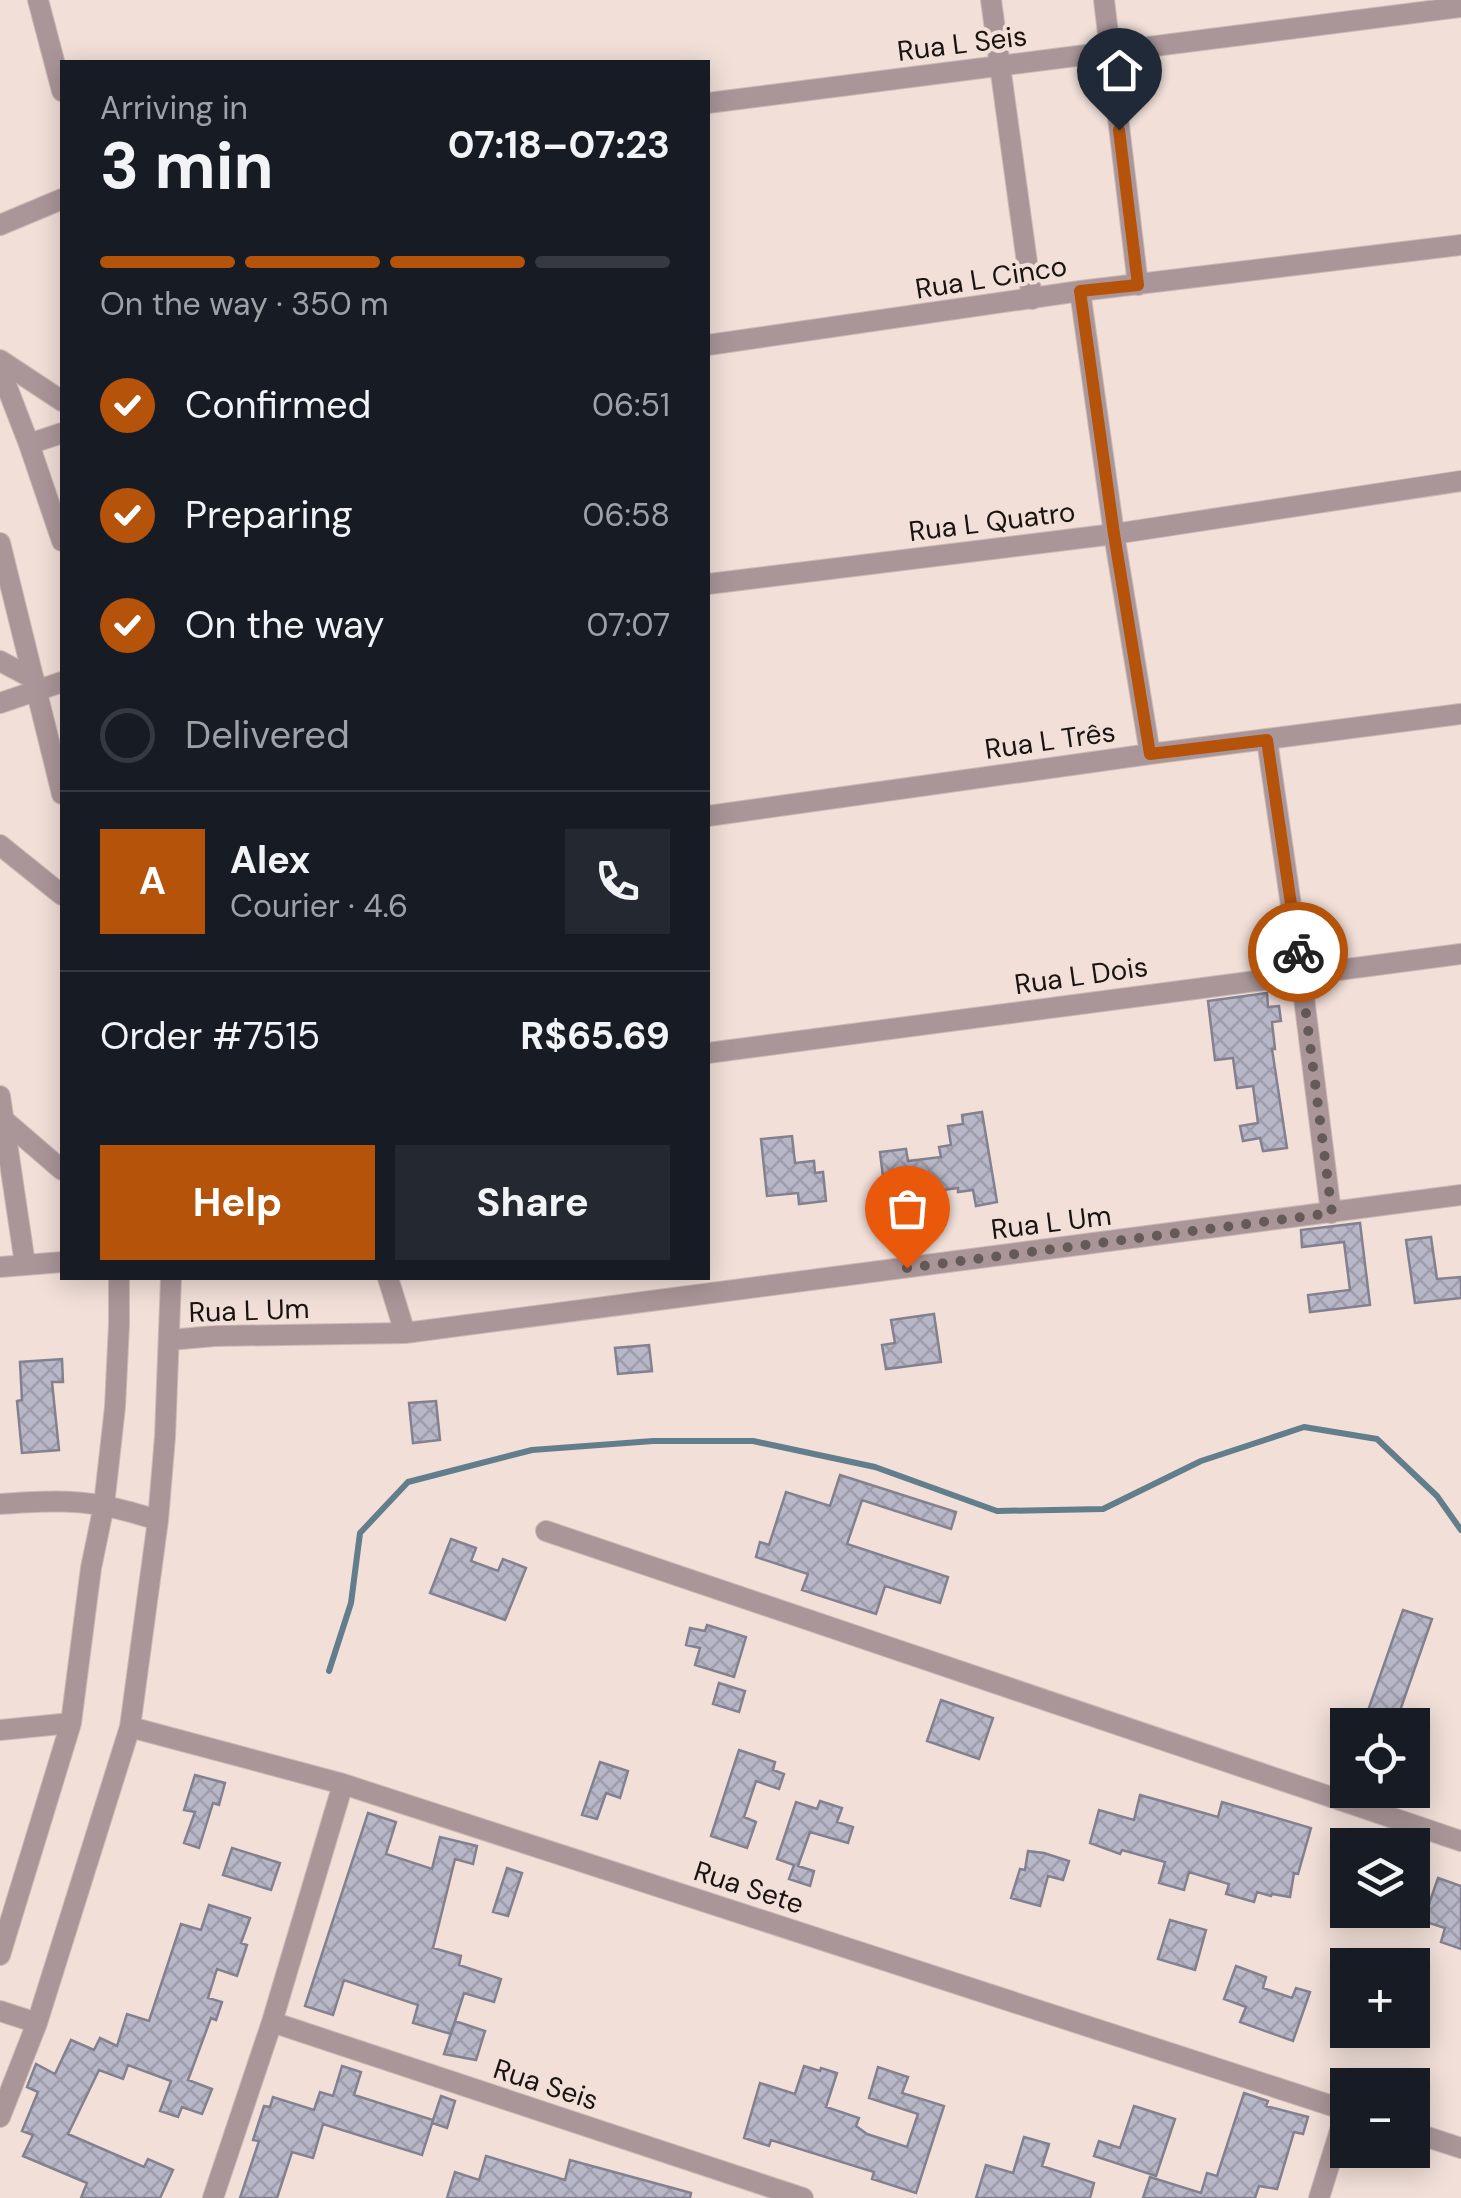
<!DOCTYPE html>
<meta charset="utf-8">
<style>
:root{--surface:#171b24;--page:#242831;--text:#f1f3f6;--muted:#9ea1a6;--line:#363941;--accent:#b45309}
body{margin:0;font-family:"DM Sans",sans-serif;background:var(--page);color:var(--text);height:100vh;display:flex;flex-direction:column;font-size:38px;white-space:nowrap}
*{box-sizing:border-box;margin:0}
p{font-size:32px;color:var(--muted)}
.icon{flex:none;width:55px;height:55px;fill:none;stroke:currentColor;stroke-width:2;stroke-linecap:round;stroke-linejoin:round}
.map{position:relative;flex:1;overflow:hidden}
.panel{position:absolute;left:60px;top:60px;width:650px;height:1220px;display:flex;flex-direction:column;background:var(--surface);border-radius:0px;box-shadow:0 5px 25px #0003}
.panel>*{flex:none}
.tools{position:absolute;left:1330px;top:1708px;display:grid;gap:20px}
.tools a{display:grid;place-items:center;width:100px;height:100px;border-radius:0px;background:var(--surface);box-shadow:0 5px 25px #0003;font-size:50px}
.pin{position:absolute;display:grid;place-items:center;width:85px;height:85px;color:#fff;margin:-102px -42px;border-radius:50% 50% 50% 0;rotate:-45deg;box-shadow:0 0 10px #0007}
.pin .icon{rotate:45deg}
.courier{position:absolute;display:grid;place-items:center;width:100px;height:100px;margin:-50px;border:8px solid #b45309;border-radius:50%;background:#fff;color:#222;box-shadow:0 2px 12px #0007}
.summary em{font-style:normal;font-weight:700}
.summary div{display:flex;flex-direction:column-reverse}
.summary{display:flex;align-items:center;justify-content:space-between;height:170px;padding:0 40px}
h1{font-size:65px;font-weight:700;line-height:75px}
.bar{display:grid;grid-template-columns:repeat(4,1fr);gap:15px 10px;align-content:center;height:120px;padding:0 40px}
.bar i{height:12px;border-radius:8px;background:var(--line)}
.bar .active{background:var(--accent)}
.bar p{grid-column:span 4}
.line{display:flex;align-items:center;gap:25px;padding:0 40px;border-top:2px solid var(--line)}
.line div{flex:1}
.round{display:grid;place-items:center;flex:none;width:105px;height:105px;border-radius:0px;background:var(--page)}
ol{padding:0 40px;list-style:none}
li{display:flex;align-items:center;gap:30px;height:110px}
li p{margin-inline-start:auto}
li .icon{padding:10px;border-radius:50%;background:var(--accent);color:#fff;stroke-width:4}
li:last-child{color:var(--muted)}
li i{width:55px;height:55px;border:5px solid var(--line);border-radius:50%}
.primary-button{display:flex;gap:20px;margin-top:auto;padding:20px 40px}
.primary-button a{flex:1;height:115px;border-radius:0px;background:var(--accent);color:#fff;font-size:40px;font-weight:700;line-height:115px;text-align:center}
.primary-button a+a{background:var(--page);color:var(--text)}
.map>svg:first-child{display:block}
.lines{fill:none;stroke-linecap:round;stroke-linejoin:round}
.stream{stroke:#627e8c;stroke-width:6}
.building{fill:url(#building-cross-hatch);stroke:#838190;stroke-width:2.5}
.minor-casing{stroke:#cabab4;stroke-width:22}
.minor{stroke:#aa9698;stroke-width:20}
.done{stroke:#655a57;stroke-width:10;stroke-dasharray:0 18}
.route{stroke:#b45309;stroke-width:12}
.labels{text-anchor:middle;stroke-width:8;stroke-linejoin:round;paint-order:stroke}
.street-label{font-size:28px;fill:#191311;stroke:#f1dfd8}
</style>
<div class="map">
<svg width="1461" height="2198" viewBox="0 0 1461 2198">
<defs>
<pattern id="building-cross-hatch" width="8" height="8" patternUnits="userSpaceOnUse" patternTransform="scale(2.5)"><rect width="8" height="8" fill="#b8b7c7"/><path d="M0 0l8 8M0 8l8-8" fill="none" stroke="#9e9caa"/></pattern>
</defs>
<rect width="100%" height="100%" fill="#f1dfd8"/>
<g class="lines">
<path class="stream" d="M329,1671L351,1603L360,1533L408,1482L532,1450L653,1441H753L875,1467L997,1511L1103,1509L1201,1461L1304,1427L1377,1439L1437,1496L1461,1530"/>
</g>
<path class="building" d="M1267,993L1268,1007L1279,1006L1281,1021L1272,1022L1275,1049H1272L1287,1148L1263,1151L1260,1138L1243,1141L1240,1126L1258,1123L1253,1086L1237,1088L1233,1058L1215,1060L1208,1001Z
M982,1112L997,1202L976,1206L973,1190L958,1192V1188L912,1194L913,1206L887,1210L880,1152L906,1149L908,1161L941,1157L939,1147L951,1145L948,1126L963,1124L962,1115Z
M792,1136L795,1163L814,1161L815,1173L823,1172L826,1201L799,1204L798,1193L767,1196L761,1139Z
M1360,1223L1370,1305L1310,1312L1308,1295L1350,1290L1344,1242L1302,1247L1301,1230Z
M1431,1237L1437,1279L1461,1277V1298L1415,1303L1406,1240Z
M934,1314L941,1362L886,1369L882,1345L895,1343L891,1320Z
M649,1345L652,1371L618,1374L615,1348Z
M62,1359L63,1382H52L59,1450L22,1453L17,1401L22,1400L20,1362Z
M436,1401L440,1440L413,1443L409,1403Z
M840,1475L956,1512L951,1529L862,1500L847,1544L948,1577L940,1603L885,1586L876,1614L802,1590L808,1574L756,1557L760,1542L769,1545L786,1492L830,1506Z
M451,1539L476,1548L471,1561L498,1571L503,1559L526,1568L505,1620L430,1593Z
M1403,1610L1432,1619L1395,1725H1363Z
M707,1625L746,1637L734,1677L695,1665L700,1648L686,1645L690,1628L705,1631Z
M719,1683L745,1691L739,1712L713,1704Z
M941,1700L993,1718L979,1759L927,1741Z
M739,1750L775,1762L773,1770L784,1774L779,1789L756,1781L744,1817L756,1822L747,1848L711,1836Z
M600,1762L628,1771L620,1798L606,1793L597,1819L582,1815Z
M195,1775L225,1783L219,1805L213,1803L199,1848L184,1843L195,1812L184,1810Z
M1140,1795L1218,1817L1222,1802L1311,1828L1298,1874L1294,1873L1290,1897L1272,1894L1271,1896L1257,1892L1254,1902L1226,1894L1229,1884L1189,1872L1184,1890L1159,1883L1165,1862L1122,1850L1120,1854L1090,1843L1099,1810L1134,1820Z
M820,1801L842,1808L837,1822L853,1827L848,1843L810,1832L798,1866L814,1871L810,1886L789,1879L794,1865L777,1859L796,1802L817,1809Z
M368,1813L396,1822L386,1854L432,1869L440,1837L477,1846L473,1864L455,1859L433,1948L461,1956L459,1965L501,1979L494,2002L464,1993L451,2034L413,2023L418,2005L344,1980L333,2015L305,2006Z
M232,1848L280,1863L271,1890L223,1875Z
M1028,1851L1044,1853L1069,1861L1063,1880L1048,1876L1040,1906L1011,1898L1020,1869L1025,1870Z
M507,1868L522,1873L508,1916L493,1912Z
M1438,1878L1461,1886V1949L1441,1942L1445,1928L1423,1921Z
M209,1905L250,1918L241,1943L247,1945L237,1976L217,1969L208,1998L222,2002L216,2020L211,2018L188,2080L212,2089L202,2114L182,2107L178,2117L160,2111L171,2081L128,2065L123,2079L99,2070L68,2134L144,2167L148,2159L173,2170L160,2198H81L87,2183L23,2156L33,2135L22,2131L38,2092L27,2087L36,2064L55,2074L71,2040L94,2050L100,2038L117,2046L127,2014L149,2021L181,1924L201,1930Z
M1170,1920L1206,1930L1195,1970L1158,1959Z
M1236,1966L1266,1977L1263,1988L1292,1998L1296,1988L1310,1992L1293,2041L1240,2022L1246,2007L1224,1999Z
M455,2021L485,2031L476,2060L444,2054Z
M342,2066L361,2072L354,2095L433,2120L422,2155L323,2124L313,2158L292,2152L277,2198H240L259,2141L253,2140L264,2106L270,2107L273,2097L314,2110L320,2092L333,2096Z
M804,2066L820,2071L821,2068L837,2073L826,2107L859,2118L856,2126L867,2134L907,2147L918,2114L869,2098L878,2067L908,2077L902,2093L944,2106L916,2193L872,2179L874,2172L771,2140L769,2146L744,2138L760,2083L795,2094Z
M1244,2093L1268,2101L1266,2106L1308,2117L1303,2134L1294,2132L1277,2189L1259,2186L1255,2198H1143L1150,2177L1201,2193L1207,2173L1217,2176Z
M441,2096L455,2101L447,2128L432,2123Z
M1134,2106L1175,2119L1156,2176L1094,2156L1099,2141L1120,2148Z
M1024,2137L1049,2144L1042,2166L1094,2183L1090,2198H976L986,2165L1013,2173Z
M486,2156L565,2180L570,2160L691,2193L690,2198H447L455,2172L479,2180Z"/>
<g class="lines">
<defs>
<path id="minor" d="M38,0L62,91
M991,0L1032,299
M1104,0L1138,285
M708,103L1461,7
M0,225L62,199
M1080,291L1114,534L1150,754
M708,345L1080,291L1461,245
M0,360L62,401
M0,369L29,444L62,541
M29,444L62,433
M0,543L62,794
M708,584L1114,534L1461,481
M0,661L34,679
M0,703L62,682
M1267,740L1301,974L1331,1213
M708,816L1150,754L1461,714
M0,845L62,895
M708,1053L1461,954
M0,1096L25,1264
M4,1120L62,1170
M0,1267L62,1262
M388,1278L405,1333
M169,1340L215,1336L405,1333L1461,1195
M0,1504C34,1502 70,1499 104,1506C122,1509 141,1515 158,1520
M546,1531L1461,1841
M130,1727L343,1784L1348,2111
M0,1730L71,1723
M0,1955L71,1723L91,1568L104,1505L115,1407L119,1325V1278
M0,2011L37,2023
M272,2022L803,2198
M0,2117L37,2023L130,1727L158,1520L165,1437L171,1278
M1412,2132L1461,2148
M213,2198L272,2022L343,1784
M1319,2198L1346,2111"/>
</defs>
<use href="#minor" class="minor-casing"/>
<use href="#minor" class="minor"/>
</g>
<g class="lines">
<path class="done" d="M907,1268L1332,1213L1298,952"/>
<path class="route" d="M1119,130L1138,285L1080,291L1114,534L1150,754L1267,740L1298,952"/>
</g>
<g class="labels">
<g class="street-label">
<text transform="translate(962 43) rotate(-7)" y="10">Rua L Seis</text>
<text transform="translate(991 277) rotate(-9)" y="10">Rua L Cinco</text>
<text transform="translate(992 521) rotate(-7)" y="10">Rua L Quatro</text>
<text transform="translate(1050 740) rotate(-8)" y="10">Rua L Três</text>
<text transform="translate(1081 975) rotate(-8)" y="10">Rua L Dois</text>
<text transform="translate(1051 1222) rotate(-7)" y="10">Rua L Um</text>
<text transform="translate(249 1310) rotate(-2)" y="10">Rua L Um</text>
<text transform="translate(749 1887) rotate(18)" y="10">Rua Sete</text>
<text transform="translate(546 2084) rotate(18)" y="10">Rua Seis</text>
</g>
</g>
</svg>
<div class="tools">
<a><svg class="icon" aria-label="locate" viewBox="0 0 24 24"><circle cx="12" cy="12" r="6"/><path d="M12 2v4M12 18v4M2 12h4M18 12h4"/></svg></a>
<a><svg class="icon" aria-label="layers" viewBox="0 0 24 24"><path d="M12 4l9 5-9 5-9-5zM3 14l9 5 9-5"/></svg></a>
<a>+</a>
<a>−</a>
</div>
<div class="pin" style="left:907px;top:1268px;background:#ea580c"><svg class="icon" aria-label="bag" viewBox="0 0 24 24"><path d="M5 8h14l-1 12H6zM9 8a3 3 0 0 1 6 0"/></svg></div>
<div class="pin" style="left:1119px;top:130px;background:#1f2937"><svg class="icon" aria-label="home" viewBox="0 0 24 24"><path d="M3 11l9-7 9 7M6 9v11h12V9"/></svg></div>
<div class="courier" style="left:1298px;top:952px"><svg class="icon" aria-label="bike" viewBox="0 0 24 24"><circle cx="6" cy="16" r="4"/><circle cx="18" cy="16" r="4"/><path d="M6 16l4-8h5l3 8M10 8l3 8H6M13 5h3"/></svg></div>
<section class="panel">
<div class="summary"><div><h1>3 min</h1><p>Arriving in</p></div><em>07:18–07:23</em></div>
<div class="bar"><i class="active"></i><i class="active"></i><i class="active"></i><i></i><p>On the way · 350 m</p></div>
<ol>
<li><svg class="icon" aria-label="check" viewBox="0 0 24 24"><path d="M5 12l5 5 9-10"/></svg>Confirmed<p>06:51</p></li>
<li><svg class="icon" aria-label="check" viewBox="0 0 24 24"><path d="M5 12l5 5 9-10"/></svg>Preparing<p>06:58</p></li>
<li><svg class="icon" aria-label="check" viewBox="0 0 24 24"><path d="M5 12l5 5 9-10"/></svg>On the way<p>07:07</p></li>
<li><i></i>Delivered</li>
</ol>
<div class="line" style="height:180px"><b class="round" style="background:var(--accent);color:#fff">A</b><div><b>Alex</b><p>Courier · 4.6</p></div><a class="round"><svg class="icon" aria-label="phone" viewBox="0 0 24 24"><path d="M5 4h4l2 5-3 2q2 4 5 5l2-3 5 2v4C11 20 4 13 5 4z"/></svg></a></div>
<div class="line" style="height:130px"><div>Order #7515</div><b>R$65.69</b></div>
<div class="primary-button"><a>Help</a><a>Share</a></div>
</section>
</div>
